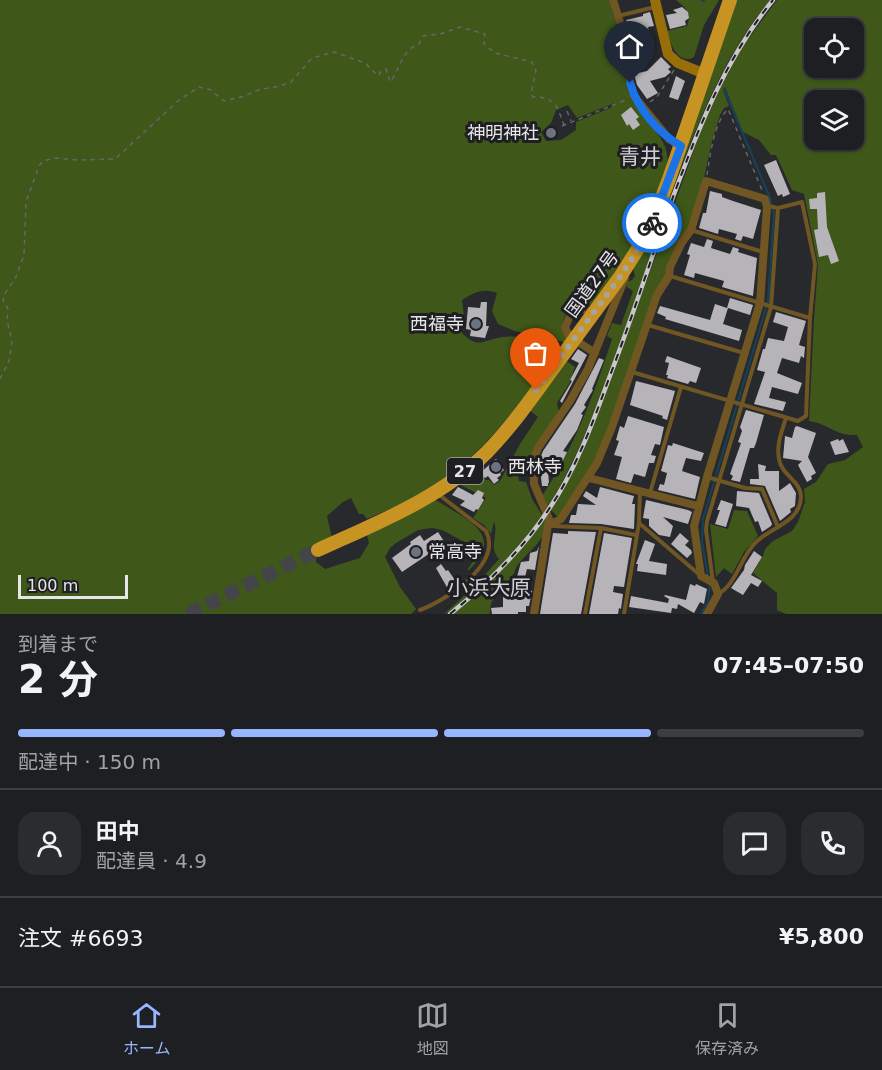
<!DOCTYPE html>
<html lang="ja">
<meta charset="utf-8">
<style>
:root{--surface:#1e1f22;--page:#2b2c2f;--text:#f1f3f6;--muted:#a1a2a5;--line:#3c3d40;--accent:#97b6fd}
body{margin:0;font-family:"DejaVu Sans","Noto Sans JP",sans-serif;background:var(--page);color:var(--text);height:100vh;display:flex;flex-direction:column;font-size:22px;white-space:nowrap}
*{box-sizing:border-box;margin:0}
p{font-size:20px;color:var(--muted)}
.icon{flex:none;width:33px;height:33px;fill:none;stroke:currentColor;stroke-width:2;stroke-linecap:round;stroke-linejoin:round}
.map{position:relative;height:614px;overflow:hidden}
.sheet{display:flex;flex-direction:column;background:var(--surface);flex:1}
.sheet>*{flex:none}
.buttons{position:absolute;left:804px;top:18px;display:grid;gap:12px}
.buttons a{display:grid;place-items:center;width:60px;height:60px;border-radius:12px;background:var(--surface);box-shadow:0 2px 4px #0004,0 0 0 2px var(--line);font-size:30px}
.scale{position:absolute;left:18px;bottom:15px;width:110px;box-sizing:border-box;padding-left:6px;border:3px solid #e6e6e9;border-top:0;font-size:16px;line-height:21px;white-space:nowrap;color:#e6e6e9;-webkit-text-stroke:4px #1f1f23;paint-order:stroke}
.pin{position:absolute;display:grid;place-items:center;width:51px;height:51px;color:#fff;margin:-62px -26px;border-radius:50% 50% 50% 0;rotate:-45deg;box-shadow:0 0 6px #0007}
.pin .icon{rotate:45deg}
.courier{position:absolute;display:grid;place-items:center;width:60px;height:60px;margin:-30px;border:4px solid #1a73e8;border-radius:50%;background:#fff;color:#222;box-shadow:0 2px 8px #0007}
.summary em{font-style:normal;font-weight:700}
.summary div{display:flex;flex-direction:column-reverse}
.summary{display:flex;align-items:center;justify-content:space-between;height:102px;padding:0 18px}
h1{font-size:39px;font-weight:700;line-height:45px}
.bar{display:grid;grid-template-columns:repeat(4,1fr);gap:9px 6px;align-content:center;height:72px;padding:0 18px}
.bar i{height:8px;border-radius:4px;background:var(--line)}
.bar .selected{background:var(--accent)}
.bar p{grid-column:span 4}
.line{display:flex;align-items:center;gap:15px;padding:0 18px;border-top:2px solid var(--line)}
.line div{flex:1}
.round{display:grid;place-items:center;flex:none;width:63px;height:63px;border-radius:18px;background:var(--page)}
.dock{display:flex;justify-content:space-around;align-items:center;height:84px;border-top:2px solid var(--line);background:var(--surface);font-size:16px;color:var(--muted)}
.dock a{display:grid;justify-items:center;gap:3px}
.dock .selected{color:var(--accent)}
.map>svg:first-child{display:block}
.green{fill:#3f5819;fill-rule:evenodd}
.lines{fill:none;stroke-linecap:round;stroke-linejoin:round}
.stream{stroke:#15435c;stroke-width:2}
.building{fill:#b6b4b8}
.highway-tunnel{stroke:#444549;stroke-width:14;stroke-dasharray:14 7;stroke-linecap:butt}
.path{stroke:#65666a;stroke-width:1.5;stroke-dasharray:4.5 4.5;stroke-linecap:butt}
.lane{stroke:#705623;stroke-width:4}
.street{stroke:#705623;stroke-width:8}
.secondary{stroke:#976e08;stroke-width:10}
.highway{stroke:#c79423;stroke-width:14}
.rail-casing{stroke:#c8c8cc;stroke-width:4.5}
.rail{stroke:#1f1f23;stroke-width:2;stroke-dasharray:7;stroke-linecap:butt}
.highway-bridge{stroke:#c79423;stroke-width:14}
.done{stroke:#a4a4a7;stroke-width:6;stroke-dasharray:0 10.8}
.route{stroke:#1a73e8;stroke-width:8}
.worship-dot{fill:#6b7280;stroke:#1f1f23;stroke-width:2}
.labels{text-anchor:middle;stroke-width:6;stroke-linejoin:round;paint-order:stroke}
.shield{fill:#1f1f23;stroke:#aaaaae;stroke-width:1.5}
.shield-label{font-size:16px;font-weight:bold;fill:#e6e6e9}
.poi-label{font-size:18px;fill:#e6e6e9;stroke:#1f1f23;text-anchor:end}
.street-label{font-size:18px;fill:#e6e6e9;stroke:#1f1f23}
.quarter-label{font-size:21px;fill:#cfd0d5;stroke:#1f1f23}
</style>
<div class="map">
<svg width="882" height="614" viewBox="0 0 882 614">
<rect width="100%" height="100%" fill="#28292d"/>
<path class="green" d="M0,0H609C612,12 617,24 619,35C624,57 621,83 634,103C647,125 674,141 666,169L640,233L593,305L570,307L567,309L561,327L567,338L564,342L515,331L498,324L492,311L497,293C483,288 475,292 462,300L464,316L461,332C479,351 483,339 504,337C518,335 549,339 559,348C525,400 485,452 433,487C413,500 389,509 367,519L363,514H359L351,498L343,502L327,516L332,538L317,546L316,562L325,569L360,558L369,543L367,535L436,500C465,519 507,534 469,570H467L476,557L474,547L442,530L432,528L418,530L396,543L390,548L385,557L400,587L416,609L411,614H0ZM615,103L610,108L576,122V130L561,140L546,141L541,132L551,123L556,110L568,105L577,118Z
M676,0H700L705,2L704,0H719L704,25L694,57C678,66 670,43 667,31L687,26C692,13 686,8 676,0Z
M735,0H770C726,53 700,117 676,181C655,240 636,299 615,357C596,409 577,460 548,507L542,496C574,448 594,395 612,339L607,336L612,323L621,325L633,291L627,287V282L632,280L635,276L633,268Z
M777,0H882V614H786L777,610V593L753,573L763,556L765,549L773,541L792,531L798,522L805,502L804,489L816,482L828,464L845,460L863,447L857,435C834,436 830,424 809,421L814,319L818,265L804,194L792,190L776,155H771L759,140L743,132L725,87L723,90L729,106L724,108L720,115L712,141L704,178L688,229L665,278L595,462L560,516L558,517L551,510L583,452L605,396L707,114L742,47ZM814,28H854V68H814ZM814,100H854V140H814Z
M565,360L575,367L569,384L557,403L559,413L533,450L528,464L520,462L517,471L519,481L526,482L532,499L542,515C516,552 486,582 451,611L444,614L474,587L499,559C488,547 499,535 494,521L491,534L484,525L473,518L486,498L457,483L475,468L486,480H489L494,485L500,481L520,444L538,417L528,409Z
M734,510L747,511L758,536L744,552L732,574L724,568L716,577L710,524L728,529Z
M545,519C550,539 526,552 517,566C515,569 515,572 513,575C504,590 489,595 490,614H453L504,567Z"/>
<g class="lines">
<path class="stream" d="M702,0L704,1
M708,576L702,541L703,519L768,301L774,214L770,198L724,89
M701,614L708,601L710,585"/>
</g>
<path class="building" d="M682,7L688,12L689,18L685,21L686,25L670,29L666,15L677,13L673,10Z
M650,12L654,26L648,27L652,48L644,50H646L647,59L632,60L631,51L644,50L640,28L629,30L626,20L643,16V14Z
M661,57L671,67L668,69L671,72L665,77L650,81L658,93L647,99L637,85L634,74L647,71Z
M676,76L685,81L678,100L669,97Z
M631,107L639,117L636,119L640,125L633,130L629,124L627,126L621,115Z
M776,160L790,194L783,197L782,194L778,196L764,165Z
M710,191L722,194V197L733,201L761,210L753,239L743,236L741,241L735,239L737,234L719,229L718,234L699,228L703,213H706Z
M825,192L827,227L839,261L831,264L828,255L819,257L814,230L818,229L817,209H810L809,199L817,198V193Z
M707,239L713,241L711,248L730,254L733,247L739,249L738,252L757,258L753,296L722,287L724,281L695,273L694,278L684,275L690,255L687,254L691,243L704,247Z
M730,298L753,305L750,315L728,308L723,324L742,330L739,341L665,319L666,317L657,313L660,306L710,320L715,304L727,308Z
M481,302H487L486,326H489L485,338L470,336L471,330L466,329L468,307L480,308Z
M776,312L806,321L799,345L805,347L804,358L801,356L799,363L782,358L777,373L802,383L798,394L772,387L769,398L786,402L783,411L754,404L765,372L757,370L763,349H765L768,338L784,341L788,327L773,322Z
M578,349L587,355L562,403L560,401L572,381L570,380L579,363L571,359Z
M667,356L701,368L696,383L690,381L688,384L667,378L668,375H666L669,363L665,362Z
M599,358L604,360L592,389L593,390L584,405L586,407L581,414L583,415L577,430L563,451L567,452L558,471L548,470L549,483H548V486H542L539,461L543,451L575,404Z
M636,381L675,391L667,420L662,418L663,416L630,405Z
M746,410L764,415L756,443L754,448H750L740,482L731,480L733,476L730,474L741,443L738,442L742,431L740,427Z
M628,416L664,427L660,445L655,444L651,455L656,456L654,463H649L645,477L634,474L631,483L616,479L622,457L614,455L619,441L616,440L620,426L624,428Z
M797,426L816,433L808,457L816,473L811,476L812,479L807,482L798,465L802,461L783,458L785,436L792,438L795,427Z
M838,439L839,441L843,439L849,452L835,455L830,442Z
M673,443L704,453L701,461L686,458L682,471L700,477L695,499L658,490L660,484L664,485L667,473L661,471L668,445L672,446Z
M496,459L504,470L500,473L501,475L497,478L499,480L494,484L488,476L485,478L480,473Z
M758,464L766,466L765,471H779V491L790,483L796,493L795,506L790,509L791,512L780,521L765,486L750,484V479H759Z
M458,487L473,495L478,490L484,493L482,498L484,500L478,510L476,509L474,512L460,505L465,501L452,495Z
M600,487L634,496L632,504H635L634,529L601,524L569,523L571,515H576L578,504L596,505L583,496L586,491L597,498Z
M737,491L759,493L772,524L771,526L762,532L758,521L755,522L749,508L736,506Z
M646,500L688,510L692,512L688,524L663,517L673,526L670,537L659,535L649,526V519L643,518Z
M721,500L733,504L726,527L715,524L720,510H717Z
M568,531L596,532L581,614H540L553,533L568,534Z
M438,532L445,543L402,572L392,558L411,544L410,542L420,535L424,541Z
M604,533L632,538L624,587L614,586L613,592L623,594L621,609L619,608L618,614H589Z
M680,533L689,541L685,545L691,550L692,553L687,558L671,544Z
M645,540L655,544L649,561L667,564L666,575L637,571L638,564H636Z
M539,546L535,570L527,569L522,589L532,591L529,606H526V612H518V614H492L491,608L503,607V588H514L521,562L529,561L530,553L537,551Z
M754,551L762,557L751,575L762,581L758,587L751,583L743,595L731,588L744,570L745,565Z
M441,564L446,571L448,570L457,583L448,589L436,568Z
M690,584L695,586L696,584L707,589L704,604L700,602L694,613L678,604L677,609L672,608L671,613L629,607L631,596L668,603L669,599L664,596L665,595L686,600Z"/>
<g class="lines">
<path class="highway-tunnel" d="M188,614L318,550"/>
<path class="path" d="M650,102L657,97L674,70
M567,111L571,121
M562,126L628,99
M707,175C710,156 714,122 728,109L762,190
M0,379L9,361L12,342L7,320L8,309L3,300L4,295L16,277L24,255L26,202L39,166L43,161L56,158L78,160L115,159L178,101L199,87L211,90L224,101L245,96L258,90L280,86L291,82L312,58L334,52L365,63L378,76L382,70L386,69L390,82C400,70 401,50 419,44L423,36L440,34L460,27L485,34L484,44L495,53L532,62L536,71L531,93L533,97C556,97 557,107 564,125"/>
<path class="lane" d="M618,16L655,7
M691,230L763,252
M670,276L810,318
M648,325L744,353
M632,372L798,421L806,416L810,318L815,264L802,202L778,208L768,206
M707,477L745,488L762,489L778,527
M650,493L681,387
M639,523L701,576
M553,526L601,528L636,535
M713,582L706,530L707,521L771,307L778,208
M718,594C737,584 740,557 756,542C770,528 800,522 801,498C802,481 781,475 779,459C776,445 782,431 786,418
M420,610C445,601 503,564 486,531L438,494
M585,614L601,528
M624,614L639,523L640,491"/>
<path class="street" d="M613,0L623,32L628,75L634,96L669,139L681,146
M593,313L584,309L572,311L565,327L569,336L595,353
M589,478L698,506
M549,525L561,519L597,463L612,427L657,295L669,276L670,267L682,242L691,230L706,181L765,199L767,207L760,303L707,477L694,526L701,576L714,583L718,594L707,614
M534,614L549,519L534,484L533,460L538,448L570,401L588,369L625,278"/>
<path class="secondary" d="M655,0L668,54L678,63L705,74"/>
<path class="highway" d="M576,337L620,277L649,231L669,179L730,0
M318,550C377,523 441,498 487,452C519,419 544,380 571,344"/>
<defs>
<path id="rail" d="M450,614C487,584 523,549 549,509C577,468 594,419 611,373C633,315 652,256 673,197C699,127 725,59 773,0"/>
</defs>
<use href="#rail" class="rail-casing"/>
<use href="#rail" class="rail"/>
<path class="highway-bridge" d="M571,344L576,337"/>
</g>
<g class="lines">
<path class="done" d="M536,390L620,277L637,251L652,223"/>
<path class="route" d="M630,83C637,108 658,133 681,146L652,223"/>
</g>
<g class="worship-dot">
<circle cx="551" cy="133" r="6"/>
<circle cx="476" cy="324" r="6"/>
<circle cx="496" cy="467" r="6"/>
<circle cx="416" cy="552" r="6"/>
</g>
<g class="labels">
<rect class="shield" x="447" y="458" width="36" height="26" rx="4.5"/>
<g class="shield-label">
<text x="465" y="477">27</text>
</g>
<g class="poi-label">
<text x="539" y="139">神明神社</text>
<text x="464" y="330">西福寺</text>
<text x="508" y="473" text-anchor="start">西林寺</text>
<text x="428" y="558" text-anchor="start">常高寺</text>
</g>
<g class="street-label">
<text transform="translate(592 284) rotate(-54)" y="6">国道27号</text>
</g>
<g class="quarter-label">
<text x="640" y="164">青井</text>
<text x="489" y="595">小浜大原</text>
</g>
</g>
</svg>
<div class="buttons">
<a><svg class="icon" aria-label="locate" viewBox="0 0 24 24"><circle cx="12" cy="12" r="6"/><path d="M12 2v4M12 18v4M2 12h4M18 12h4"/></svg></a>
<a><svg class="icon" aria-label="layers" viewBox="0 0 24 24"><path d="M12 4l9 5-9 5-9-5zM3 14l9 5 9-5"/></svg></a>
</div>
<div class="scale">100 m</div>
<div class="pin" style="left:536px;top:390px;background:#ea580c"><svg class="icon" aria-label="bag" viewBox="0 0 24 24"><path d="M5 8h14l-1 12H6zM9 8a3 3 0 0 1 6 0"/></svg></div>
<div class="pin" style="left:630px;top:83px;background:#1f2937"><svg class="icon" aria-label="home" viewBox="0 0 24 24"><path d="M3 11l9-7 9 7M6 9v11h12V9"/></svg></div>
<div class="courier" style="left:652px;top:223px"><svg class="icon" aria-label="bike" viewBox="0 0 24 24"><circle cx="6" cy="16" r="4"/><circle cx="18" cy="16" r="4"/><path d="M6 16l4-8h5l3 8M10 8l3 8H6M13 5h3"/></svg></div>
</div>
<section class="sheet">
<div class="summary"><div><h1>2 分</h1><p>到着まで</p></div><em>07:45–07:50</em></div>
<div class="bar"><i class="selected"></i><i class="selected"></i><i class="selected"></i><i></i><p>配達中 · 150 m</p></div>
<div class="line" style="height:108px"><a class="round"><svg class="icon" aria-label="person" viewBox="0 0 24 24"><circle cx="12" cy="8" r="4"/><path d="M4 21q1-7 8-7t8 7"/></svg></a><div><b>田中</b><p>配達員 · 4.9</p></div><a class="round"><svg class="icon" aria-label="chat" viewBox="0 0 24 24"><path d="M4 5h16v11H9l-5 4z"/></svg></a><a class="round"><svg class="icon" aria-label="phone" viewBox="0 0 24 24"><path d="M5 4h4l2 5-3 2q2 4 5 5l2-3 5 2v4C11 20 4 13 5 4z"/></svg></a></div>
<div class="line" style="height:78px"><div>注文 #6693</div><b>¥5,800</b></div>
</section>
<nav class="dock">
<a class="selected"><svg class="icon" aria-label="home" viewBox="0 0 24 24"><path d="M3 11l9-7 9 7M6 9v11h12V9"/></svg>ホーム</a>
<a><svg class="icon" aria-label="map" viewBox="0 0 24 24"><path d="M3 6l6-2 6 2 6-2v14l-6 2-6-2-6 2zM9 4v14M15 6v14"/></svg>地図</a>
<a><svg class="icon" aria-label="saved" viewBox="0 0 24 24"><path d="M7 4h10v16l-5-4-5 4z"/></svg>保存済み</a>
</nav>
